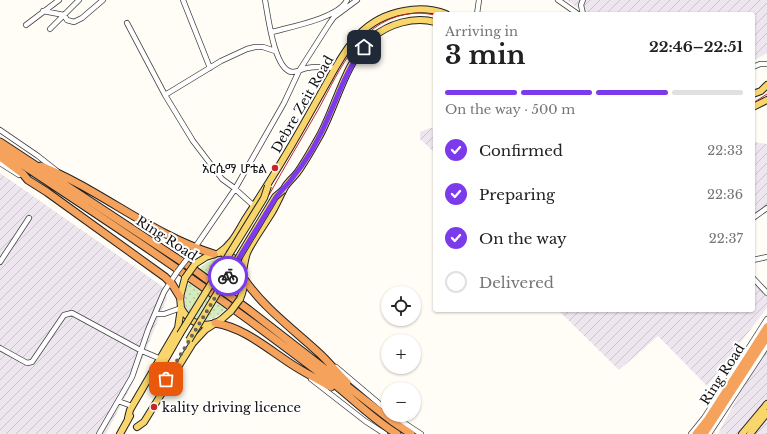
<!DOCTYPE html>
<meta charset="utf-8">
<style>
:root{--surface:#fff;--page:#f2f2f2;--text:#222;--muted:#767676;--line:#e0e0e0;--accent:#7c3aed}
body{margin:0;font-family:"Libre Baskerville","Noto Sans Ethiopic",serif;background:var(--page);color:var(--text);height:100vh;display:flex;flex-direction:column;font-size:15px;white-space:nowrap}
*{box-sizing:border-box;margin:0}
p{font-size:13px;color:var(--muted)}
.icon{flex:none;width:22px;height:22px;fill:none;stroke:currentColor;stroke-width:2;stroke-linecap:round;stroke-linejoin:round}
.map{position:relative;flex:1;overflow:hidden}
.details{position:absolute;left:433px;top:12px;width:322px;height:300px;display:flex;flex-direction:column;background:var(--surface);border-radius:4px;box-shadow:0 1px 3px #0004}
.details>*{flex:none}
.controls{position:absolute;left:381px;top:286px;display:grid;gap:8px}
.controls a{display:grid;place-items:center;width:40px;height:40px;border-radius:50%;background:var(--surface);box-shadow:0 1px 3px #0004;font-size:20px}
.pin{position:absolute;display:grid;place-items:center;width:34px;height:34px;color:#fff;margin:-17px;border-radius:8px;box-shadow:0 2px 6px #0006}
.courier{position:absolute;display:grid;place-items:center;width:40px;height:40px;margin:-20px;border:3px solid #7c3aed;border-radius:50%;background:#fff;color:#222;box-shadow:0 1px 5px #0007}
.headline em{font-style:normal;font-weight:800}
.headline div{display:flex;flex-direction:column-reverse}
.headline{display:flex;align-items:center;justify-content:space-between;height:68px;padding:0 12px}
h1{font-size:26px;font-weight:800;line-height:30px}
.bar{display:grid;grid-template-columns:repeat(4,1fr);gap:6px 4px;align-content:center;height:48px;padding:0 12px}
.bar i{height:5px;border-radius:3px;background:var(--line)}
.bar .selected{background:var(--accent)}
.bar p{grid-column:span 4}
ol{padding:0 12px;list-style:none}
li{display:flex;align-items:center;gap:12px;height:44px}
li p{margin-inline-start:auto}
li .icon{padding:4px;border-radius:50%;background:var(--accent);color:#fff;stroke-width:4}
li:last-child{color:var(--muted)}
li i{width:22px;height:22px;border:2px solid var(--line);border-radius:50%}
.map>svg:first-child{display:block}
.industrial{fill:url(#industrial-furrows)}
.grass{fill:url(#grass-dots)}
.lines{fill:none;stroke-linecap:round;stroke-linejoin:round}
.minor-casing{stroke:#444;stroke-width:6}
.major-casing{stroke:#222;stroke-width:8}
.highway-casing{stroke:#222;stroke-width:9}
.minor{stroke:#fff;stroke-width:4.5}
.major{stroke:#f9d66b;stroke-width:6}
.highway{stroke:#f5a25d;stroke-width:7}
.tram{stroke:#c4262e;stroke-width:1}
.minor-bridge-casing{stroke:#444;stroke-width:6;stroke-linecap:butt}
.major-bridge-casing{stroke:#222;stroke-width:8;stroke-linecap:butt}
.minor-bridge{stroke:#fff;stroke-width:4.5}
.major-bridge{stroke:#f9d66b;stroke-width:6}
.done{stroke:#646461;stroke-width:4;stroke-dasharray:0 7.2}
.route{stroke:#7c3aed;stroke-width:5}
.poi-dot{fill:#c4262e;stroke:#fff;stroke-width:1.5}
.labels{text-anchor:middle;stroke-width:4;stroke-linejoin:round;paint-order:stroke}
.street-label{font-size:13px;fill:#111;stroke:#fff}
.poi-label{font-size:13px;fill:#111;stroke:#fff;text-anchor:end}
</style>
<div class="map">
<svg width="767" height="434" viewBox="0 0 767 434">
<defs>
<pattern id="industrial-furrows" width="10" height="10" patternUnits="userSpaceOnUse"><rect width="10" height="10" fill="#eee6ef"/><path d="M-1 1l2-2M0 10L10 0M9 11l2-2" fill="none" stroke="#cbc4cc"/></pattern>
<pattern id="grass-dots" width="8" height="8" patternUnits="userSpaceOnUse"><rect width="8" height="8" fill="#d5ebbd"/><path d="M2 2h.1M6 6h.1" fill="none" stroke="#b6c8a1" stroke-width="1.8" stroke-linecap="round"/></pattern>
</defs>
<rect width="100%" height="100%" fill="#fffdf5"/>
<path class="industrial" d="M567,0H767V53L753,61V14H586Z
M430,128H435V153L420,139V132Z
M753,142L767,144V207L753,219Z
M0,173L162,286L167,298L133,382L106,434H0Z
M753,278L767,294V308L707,386L658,336L619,370L558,310H753Z
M767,350V434H718L741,391Z"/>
<path class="grass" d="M224,258C244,262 241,283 235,297L197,271C205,263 213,258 224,258Z
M189,282L227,308C201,335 174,316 189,282Z"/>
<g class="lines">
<defs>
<path id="minor" d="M183,0L210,68
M265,0C268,15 274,70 292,72C298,72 302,69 307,68C316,66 326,67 335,68
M558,0L578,14
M43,11L64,15L67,20L74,22L82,18L103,0
M477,14L479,0
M583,14L581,5L583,0
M127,23L165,95L193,141L222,179L233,187L254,206
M26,25L59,0
M50,29L79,0
M272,32C290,27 339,18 347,0
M753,67L760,64H767
M165,95L221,61L247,49L255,47H263L275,51
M0,130L38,156L57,171
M0,163L19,175
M753,218L767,208
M187,259L235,189L284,103L299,71L329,24L334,17L357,0
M753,260L767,257
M0,262L29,218
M753,278L767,293
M155,314H164L181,308
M0,348L27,363L32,362L64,315L72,313L142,351L161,359
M336,367L388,411
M311,379L365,421L385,434
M118,401L132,406
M392,415L421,434
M99,434L132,377L148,330L164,292L177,272
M691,434L704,418L767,319
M709,434L767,346"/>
<path id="major" d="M753,94L761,91L767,85
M753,107L767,100
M219,253C234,243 238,230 248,215C267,186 285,157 302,127C311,111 320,95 329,79C347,46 364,18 404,11C419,8 433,9 446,14
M224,254C245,259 248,280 240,299
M195,264L206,257L215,254
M243,271C244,266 245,259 247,253C253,240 263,227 271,214C276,206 280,196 285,187C288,182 293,178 297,173C305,162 312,149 319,137C336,107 345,61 372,38C388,24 414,16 435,22
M181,308C188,320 197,327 212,324
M164,362L180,334
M128,418L130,410L178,328L181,308L180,297L185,278
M137,427L144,422L193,343L205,330L222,319L231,311
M120,434L130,416
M742,434L767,404
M750,434L767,413"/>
<path id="highway" d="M0,142L190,267L249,310L392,421L411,434
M0,150C83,205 166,259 246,318C275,339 304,361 333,383C354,400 374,420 397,434
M0,157L23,174L28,180L47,192L165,277L172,284L180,297
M41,166C101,190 152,235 214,254
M244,279C264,308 293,329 319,353C329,362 337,373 347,382
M215,323C246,328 270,351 296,367C307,374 319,380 331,387
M696,434L708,419L767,327
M704,434L767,337"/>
</defs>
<use href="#minor" class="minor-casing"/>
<use href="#major" class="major-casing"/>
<use href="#highway" class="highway-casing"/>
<use href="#minor" class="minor"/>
<use href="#major" class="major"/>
<use href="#highway" class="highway"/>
<path class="tram" d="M753,103L767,94
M269,195C285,166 302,138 318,110C341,68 361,16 417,13C423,13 429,14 435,15"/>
<defs>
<path id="minor-bridge" d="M177,272L187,259"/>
<path id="major-bridge" d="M185,278L195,264
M231,311L240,299
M180,334L264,198L268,186
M189,340L275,197L283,190"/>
</defs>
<use href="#minor-bridge" class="minor-bridge-casing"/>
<use href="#major-bridge" class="major-bridge-casing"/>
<use href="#minor-bridge" class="minor-bridge"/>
<use href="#major-bridge" class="major-bridge"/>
</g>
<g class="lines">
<path class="done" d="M166,379L228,276"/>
<path class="route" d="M228,276L276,197C293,179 309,158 320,135C334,108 345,70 364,47"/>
</g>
<g class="poi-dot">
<circle cx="275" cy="168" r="4"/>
<circle cx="154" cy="407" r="4"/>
</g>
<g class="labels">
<g class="street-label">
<text transform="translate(302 104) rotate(-60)" y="5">Debre Zeit Road</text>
<text transform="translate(167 238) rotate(33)" y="5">Ring Road</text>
<text transform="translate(722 374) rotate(-57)" y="5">Ring Road</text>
</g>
<g class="poi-label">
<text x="267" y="173">አርሴማ ሆቴል</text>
<text x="162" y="412" text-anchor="start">kality driving licence</text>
</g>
</g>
</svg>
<div class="controls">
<a><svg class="icon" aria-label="locate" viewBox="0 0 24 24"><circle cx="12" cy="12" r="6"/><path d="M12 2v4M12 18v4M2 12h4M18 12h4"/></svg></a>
<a>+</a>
<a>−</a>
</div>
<div class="pin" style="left:166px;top:379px;background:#ea580c"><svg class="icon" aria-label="bag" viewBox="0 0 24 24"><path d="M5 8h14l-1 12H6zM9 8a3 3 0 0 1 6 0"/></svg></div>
<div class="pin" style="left:364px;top:47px;background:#1f2937"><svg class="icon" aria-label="home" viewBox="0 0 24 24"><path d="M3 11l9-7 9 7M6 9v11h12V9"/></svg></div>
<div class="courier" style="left:228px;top:276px"><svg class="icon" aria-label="bike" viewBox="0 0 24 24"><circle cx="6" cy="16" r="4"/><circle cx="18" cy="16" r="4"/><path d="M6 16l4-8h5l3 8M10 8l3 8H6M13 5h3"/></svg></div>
<section class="details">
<div class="headline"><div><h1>3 min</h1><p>Arriving in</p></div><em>22:46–22:51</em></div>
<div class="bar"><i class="selected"></i><i class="selected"></i><i class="selected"></i><i></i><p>On the way · 500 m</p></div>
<ol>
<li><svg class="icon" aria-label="check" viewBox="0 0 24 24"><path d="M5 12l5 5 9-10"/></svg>Confirmed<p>22:33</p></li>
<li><svg class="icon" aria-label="check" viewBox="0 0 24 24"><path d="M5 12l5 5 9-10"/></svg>Preparing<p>22:36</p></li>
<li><svg class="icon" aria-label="check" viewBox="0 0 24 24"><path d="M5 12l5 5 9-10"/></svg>On the way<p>22:37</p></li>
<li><i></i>Delivered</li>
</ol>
</section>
</div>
